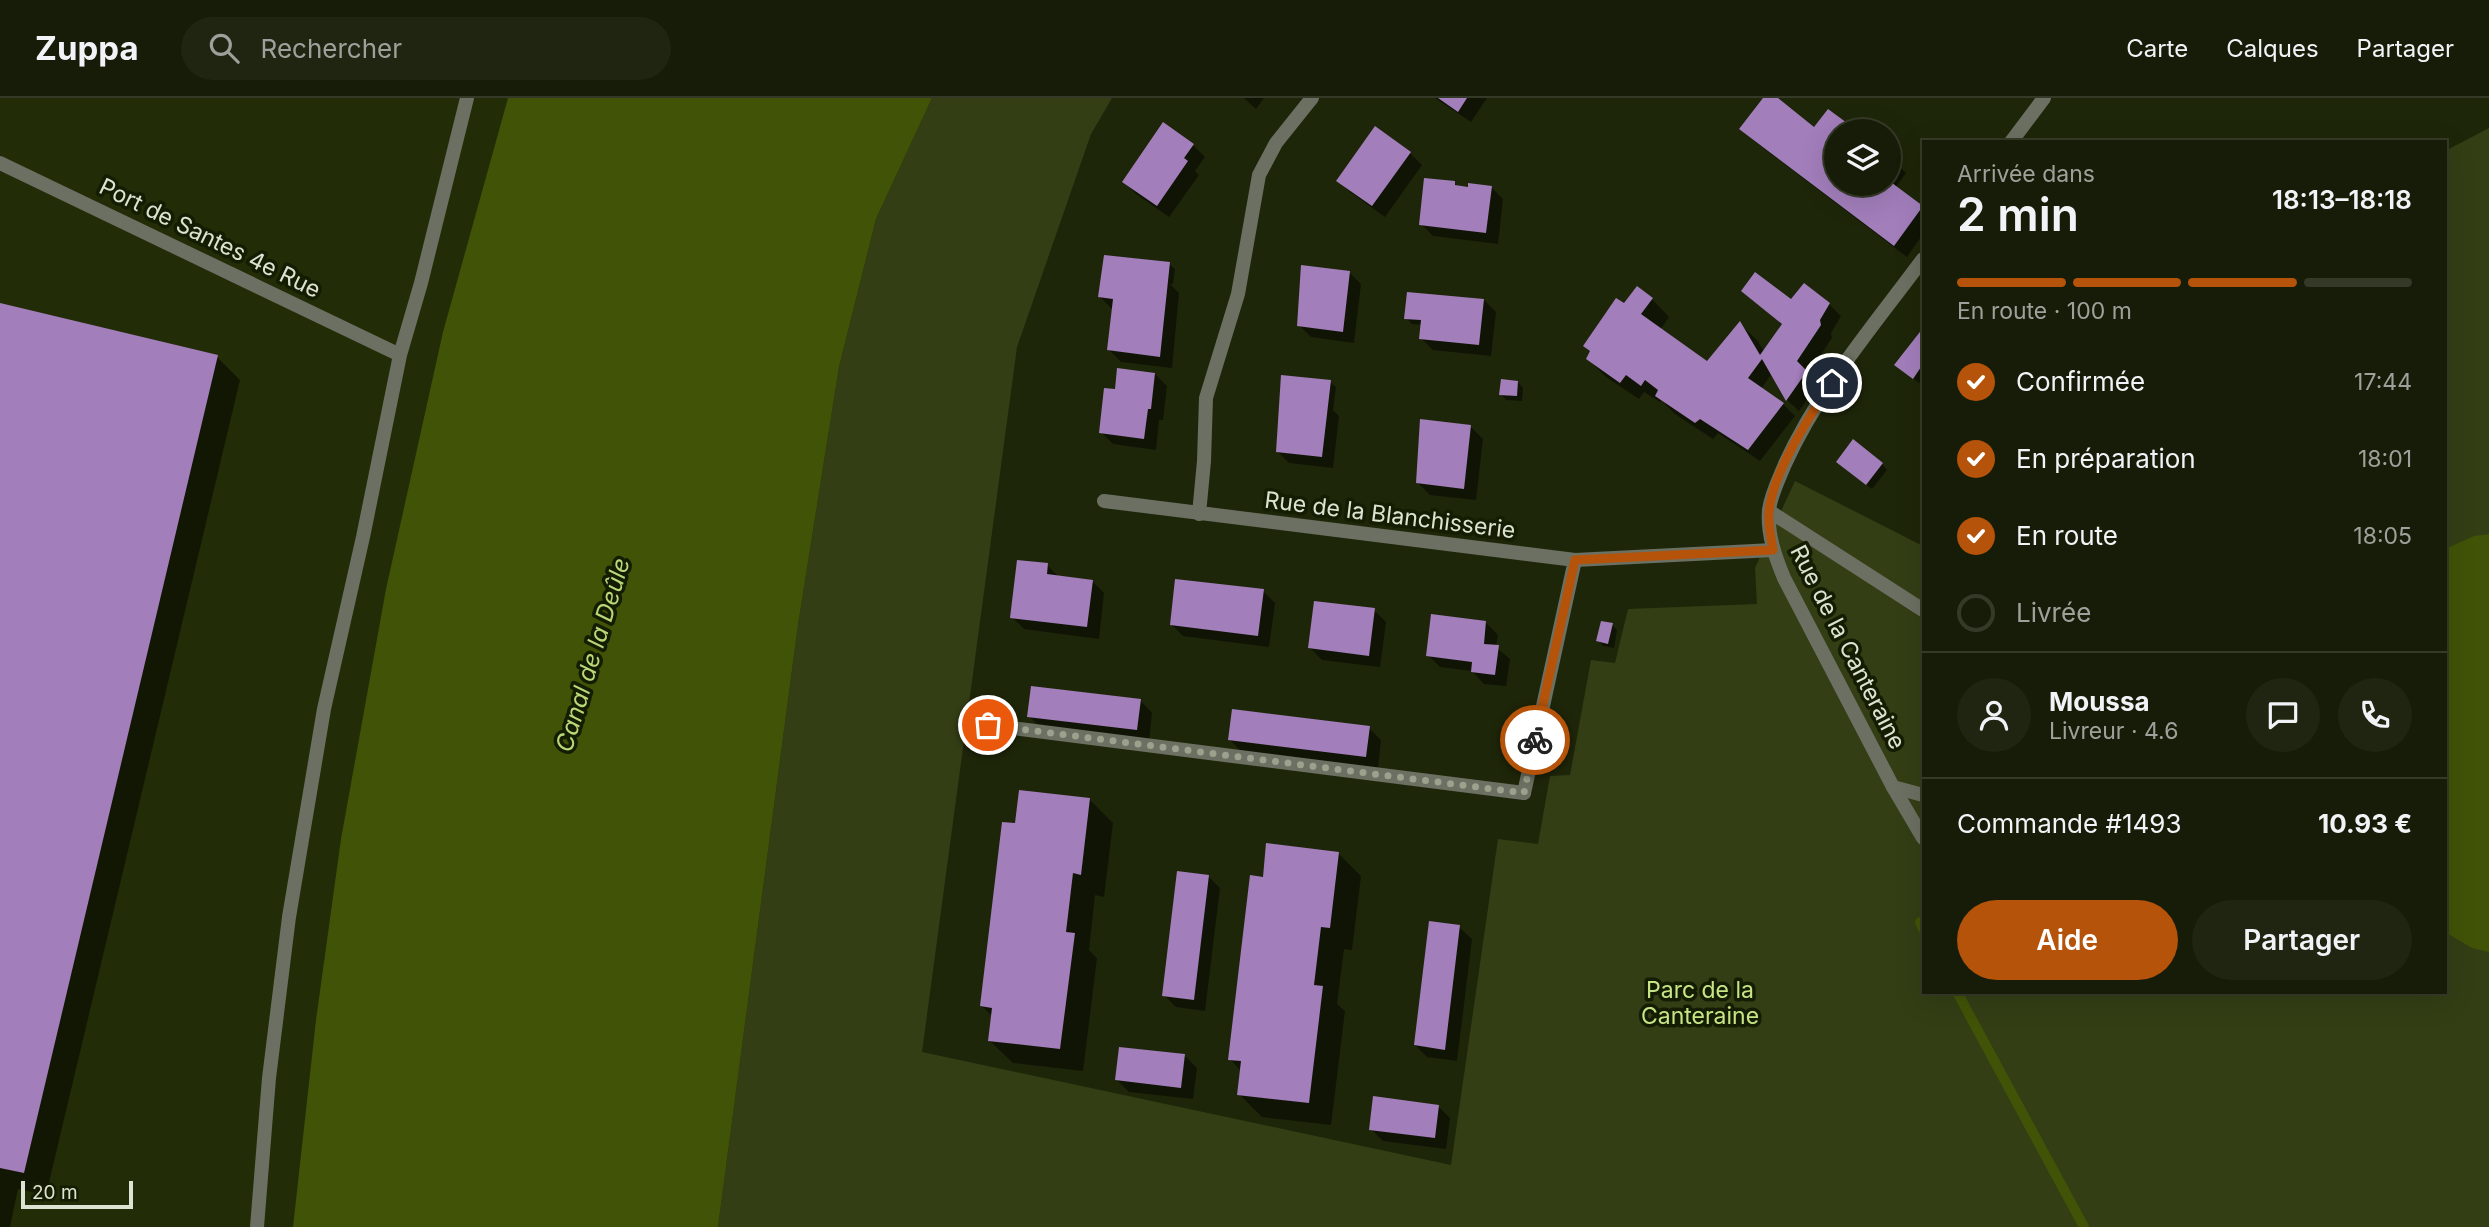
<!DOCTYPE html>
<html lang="fr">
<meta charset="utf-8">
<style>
:root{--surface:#161c07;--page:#1f2511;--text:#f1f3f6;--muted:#9ea19b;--line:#353a28;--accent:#b45309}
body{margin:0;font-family:Inter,sans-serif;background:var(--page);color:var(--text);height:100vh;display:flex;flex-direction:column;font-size:26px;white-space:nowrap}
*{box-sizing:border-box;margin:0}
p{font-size:23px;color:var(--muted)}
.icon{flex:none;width:38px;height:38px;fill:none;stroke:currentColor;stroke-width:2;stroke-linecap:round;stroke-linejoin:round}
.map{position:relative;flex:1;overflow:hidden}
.details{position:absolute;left:1922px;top:42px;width:525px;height:854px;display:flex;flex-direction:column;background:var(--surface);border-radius:0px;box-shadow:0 7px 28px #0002,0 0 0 2px var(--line)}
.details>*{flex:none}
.controls{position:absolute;left:1824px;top:21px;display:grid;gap:14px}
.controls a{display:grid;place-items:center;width:77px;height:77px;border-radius:50%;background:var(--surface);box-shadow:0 7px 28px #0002,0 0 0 2px var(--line);font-size:35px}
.scale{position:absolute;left:21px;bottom:18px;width:112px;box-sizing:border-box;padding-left:7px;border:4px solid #dde3d2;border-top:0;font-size:19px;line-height:24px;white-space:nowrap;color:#dde3d2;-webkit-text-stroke:5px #141c02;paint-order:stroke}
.pin{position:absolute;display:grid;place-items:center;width:60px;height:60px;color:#fff;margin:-30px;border:4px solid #fff;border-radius:50%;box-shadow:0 2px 7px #0007}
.courier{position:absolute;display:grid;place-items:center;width:70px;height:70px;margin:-35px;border:5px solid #b45309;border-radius:50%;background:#fff;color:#222;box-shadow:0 2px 9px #0007}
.summary em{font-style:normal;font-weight:600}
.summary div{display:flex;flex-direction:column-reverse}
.summary{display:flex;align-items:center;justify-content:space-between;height:119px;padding:0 35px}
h1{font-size:46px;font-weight:600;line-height:52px}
.bar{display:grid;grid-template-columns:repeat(4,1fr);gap:10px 7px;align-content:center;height:84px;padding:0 35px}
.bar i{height:9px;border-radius:5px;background:var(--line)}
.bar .on{background:var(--accent)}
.bar p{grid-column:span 4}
.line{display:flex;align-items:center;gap:18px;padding:0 35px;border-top:2px solid var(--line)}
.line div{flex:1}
.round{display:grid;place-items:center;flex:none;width:74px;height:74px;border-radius:37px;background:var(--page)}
ol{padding:0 35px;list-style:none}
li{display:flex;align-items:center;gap:21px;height:77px}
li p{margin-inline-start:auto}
li .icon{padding:7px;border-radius:50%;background:var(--accent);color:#fff;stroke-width:4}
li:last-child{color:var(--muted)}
li i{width:38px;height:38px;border:4px solid var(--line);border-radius:50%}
.cta{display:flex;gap:14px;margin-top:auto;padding:14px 35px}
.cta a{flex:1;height:80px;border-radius:42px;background:var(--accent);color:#fff;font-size:28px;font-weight:600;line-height:80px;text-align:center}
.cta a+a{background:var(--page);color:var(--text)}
header{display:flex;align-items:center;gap:42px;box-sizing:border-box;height:98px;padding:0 35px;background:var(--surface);border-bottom:2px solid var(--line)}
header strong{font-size:33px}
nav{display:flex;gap:38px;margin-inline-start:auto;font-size:24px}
.search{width:490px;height:63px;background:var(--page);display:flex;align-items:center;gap:18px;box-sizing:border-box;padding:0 24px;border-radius:38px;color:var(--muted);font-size:26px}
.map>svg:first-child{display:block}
.built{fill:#222c07}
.green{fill:#333e15}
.water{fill:#415307}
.shadow{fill:#0007}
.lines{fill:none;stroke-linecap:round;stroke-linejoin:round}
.stream{stroke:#415307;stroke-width:10}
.building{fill:#a27ebb}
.service{stroke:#6b7062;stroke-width:14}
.minor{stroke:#6b7062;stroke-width:14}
.done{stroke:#9aa18c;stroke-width:7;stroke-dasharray:0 12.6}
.route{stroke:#b45309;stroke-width:9}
.labels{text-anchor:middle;stroke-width:7;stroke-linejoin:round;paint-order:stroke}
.street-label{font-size:23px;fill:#dde3d2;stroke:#141c02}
.park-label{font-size:23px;fill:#c7e584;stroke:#141c02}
.water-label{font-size:24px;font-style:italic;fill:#bbd878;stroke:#141c02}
</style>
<header>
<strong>Zuppa</strong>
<div class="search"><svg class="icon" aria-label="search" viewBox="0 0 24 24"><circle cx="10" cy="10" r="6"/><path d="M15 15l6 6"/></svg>Rechercher</div>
<nav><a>Carte</a><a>Calques</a><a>Partager</a></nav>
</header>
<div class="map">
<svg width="2489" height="1129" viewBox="0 0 2489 1129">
<rect width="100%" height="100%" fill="#1e2609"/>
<path class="built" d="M0,0H805L538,1129H0Z"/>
<path class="green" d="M932,0H1112L1091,36L1017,249L922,954L1451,1067L1498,741L1538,746L1550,678L1570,677L1591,562L1615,565L1628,511L1757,506L1755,470L1795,383L1923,448V894H2445V53L2489,30V1129H718L798,527L839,269L876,121Z"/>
<path class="water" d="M508,0H932L876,121L839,269L798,527L718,1129H293L316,922L341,741L386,491L443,234Z
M2489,436V854L2472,850L2445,834V451L2474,438Z"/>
<path class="shadow" d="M1244,0H1264L1256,11Z
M1435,0H1487L1471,24Z
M1766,0H1776L1814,31L1829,13L1855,33H1836V86H1888V59L1906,75L1895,90L1923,111V136L1907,159L1754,43L1742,31Z
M1375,30L1410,55L1422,67L1385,119L1350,94L1338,82Z
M1193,47L1205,59L1195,73L1199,77L1169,119L1136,96L1124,84Z
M1454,85L1459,89H1491L1503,101L1498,146L1433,138L1421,126Z
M1169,166L1175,171L1173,186H1170L1179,195L1172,270L1121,264L1109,252L1112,211L1100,199Z
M1349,174L1361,186L1354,245L1311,239L1299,227Z
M1744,193L1792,204L1829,206L1841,218L1831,235L1832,240L1808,276L1818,286L1799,313L1787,302L1772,275L1761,291L1783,306L1795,318L1760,363L1718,335L1713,341L1675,316L1661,302L1660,304L1644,294L1639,301L1606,279L1588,261L1624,207L1652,201L1669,219L1660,232L1707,266L1740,226L1758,243L1764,254L1783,227Z
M1484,202L1496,214L1491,258L1433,252L1421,240L1422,227L1412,226L1406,220Z
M0,206L217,259L240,282L46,1097L18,1091L10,1129H0Z
M1923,232V279L1919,285L1896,267Z
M1155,276L1167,288L1163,322H1159L1156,352L1113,346L1101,334L1116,293Z
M1330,284L1336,289L1333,312L1339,318L1333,370L1289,365L1277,353Z
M1518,284L1523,290L1522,303L1506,302L1501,296Z
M1471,329L1483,341L1476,402L1430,397L1418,385Z
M1882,366L1887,372L1872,391L1844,370Z
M1047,467L1059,479L1092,483L1104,495L1099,541L1024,531L1012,519Z
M1263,493L1275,505L1269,549L1183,538L1171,526Z
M1374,512L1386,524L1380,569L1322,562L1310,550Z
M1486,525L1498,537L1496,549L1510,561L1506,588L1484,586L1472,573L1440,569L1428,557Z
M1612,527L1617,532L1614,550L1603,548L1598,542Z
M1140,602L1152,615L1149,643L1041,630L1029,618Z
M1369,630L1381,642L1378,670L1242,654L1230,642Z
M1090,702L1113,725L1104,799L1095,797L1089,852L1097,860L1083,973L1013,965L990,943L993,919L982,908Z
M1338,755L1361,778L1352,852L1344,851L1337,906L1345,913L1331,1027L1262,1019L1239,996L1241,973L1230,961L1264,780Z
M1208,778L1220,790L1205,913L1176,909L1164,897Z
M1459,829L1472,841L1457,963L1427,959L1415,947Z
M1185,958L1197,970L1193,1001L1129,994L1117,982Z
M1438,1008L1450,1020L1446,1051L1383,1043L1371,1031Z"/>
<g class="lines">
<path class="stream" d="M1920,824L1923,831
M1957,894L2084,1129"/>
</g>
<path class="building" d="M1438,0H1467L1458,14Z
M1763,0H1778L1814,29L1828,11L1858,33H1836V86H1888V82L1923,108L1894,148L1739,31Z
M1163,24L1194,46L1184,60L1188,63L1157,108L1122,84Z
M1375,28L1411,54L1372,108L1336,83Z
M1888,56L1895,62L1888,71Z
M1424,80L1455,83V87L1468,89V85L1492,88L1486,135L1419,127Z
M1104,157L1170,164L1160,259L1107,252L1113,201L1098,199Z
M1301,167L1350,173L1343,234L1297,228Z
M1755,174L1791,201L1804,185L1830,205L1820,222L1821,227L1797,263L1807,273L1786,303L1762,261L1748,280L1784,305L1748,352L1700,321L1695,325L1655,298L1658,292L1645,282L1641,288L1626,277L1620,285L1586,261L1590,253L1583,248L1616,200L1624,205L1637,188L1653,200L1641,216L1707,263L1740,223L1760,257L1782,226L1741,193Z
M1407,194L1484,201L1479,247L1419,241L1421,222L1404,221Z
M0,205L218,257L24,1075L0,1070Z
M1923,230V266L1913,281L1894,267Z
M1117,270L1155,275L1151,311H1148L1144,341L1099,335L1104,290L1115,291Z
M1281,277L1331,282L1322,359L1276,354Z
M1501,281L1518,283L1517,298L1499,297Z
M1420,321L1471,327L1464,391L1416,385Z
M1853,341L1883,365L1866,387L1836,364Z
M1017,462L1048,465L1047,476L1093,482L1087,529L1010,520Z
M1175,481L1264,491L1258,538L1170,527Z
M1314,503L1375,510L1369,558L1308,550Z
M1431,516L1486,523L1484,546L1499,547L1495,577L1471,574L1472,564L1426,558Z
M1601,523L1613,525L1608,546L1596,543Z
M1031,588L1141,601L1137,632L1027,619Z
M1232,611L1370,628L1366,659L1228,642Z
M1019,692L1090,700L1081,777L1073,775L1066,834L1075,835L1060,951L988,943L992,910L980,908L1002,724L1015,725Z
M1266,745L1339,754L1330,830L1321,829L1314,887L1323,888L1309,1005L1237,997L1241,963L1228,962L1250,777L1263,779Z
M1177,773L1209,777L1194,902L1162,898Z
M1429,823L1460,827L1445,952L1414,947Z
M1119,949L1185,956L1181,990L1115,982Z
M1373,998L1439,1007L1435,1040L1369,1032Z"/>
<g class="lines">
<path class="service" d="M1769,413L1923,512
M988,627L1524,695
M1893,689L1923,697"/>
<path class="minor" d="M2011,44L2044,0
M0,65L400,257
M1923,161C1874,227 1819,291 1785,366C1779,381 1771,396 1769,412C1767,436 1775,458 1784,480L1893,689L1923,740
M1104,403L1575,462L1773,452
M1199,416L1204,363L1206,300L1238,196L1259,77L1276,45L1312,0
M1524,695L1575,462
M257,1129L269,980L289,819L324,611L363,439L400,257L421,185L467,0"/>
</g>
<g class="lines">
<path class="done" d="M988,627L1524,695L1535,642"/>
<path class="route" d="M1535,642L1575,462L1773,452C1771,440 1768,427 1769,414C1772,375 1810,317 1832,285"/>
</g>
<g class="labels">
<g class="street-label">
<text transform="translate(210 140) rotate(26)" y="8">Port de Santes 4e Rue</text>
<text transform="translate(1390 417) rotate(7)" y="8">Rue de la Blanchisserie</text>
<text transform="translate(1848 549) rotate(63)" y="8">Rue de la Canteraine</text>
</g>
<g class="park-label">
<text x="1700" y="900">Parc de la<tspan x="1700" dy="26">Canteraine</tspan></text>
</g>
<g class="water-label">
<text transform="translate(593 557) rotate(-73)" y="8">Canal de la Deûle</text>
</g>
</g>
</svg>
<div class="controls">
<a><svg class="icon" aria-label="layers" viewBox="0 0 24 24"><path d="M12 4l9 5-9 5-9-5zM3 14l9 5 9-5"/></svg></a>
</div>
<div class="scale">20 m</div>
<div class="pin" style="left:988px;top:627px;background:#ea580c"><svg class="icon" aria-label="bag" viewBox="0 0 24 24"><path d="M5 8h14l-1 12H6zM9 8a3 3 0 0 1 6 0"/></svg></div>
<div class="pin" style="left:1832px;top:285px;background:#1f2937"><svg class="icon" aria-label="home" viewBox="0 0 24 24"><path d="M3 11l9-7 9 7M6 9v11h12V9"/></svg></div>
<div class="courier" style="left:1535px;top:642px"><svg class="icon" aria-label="bike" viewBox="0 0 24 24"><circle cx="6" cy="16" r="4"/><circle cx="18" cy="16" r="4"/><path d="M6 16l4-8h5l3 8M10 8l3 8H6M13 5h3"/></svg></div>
<section class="details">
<div class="summary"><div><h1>2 min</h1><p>Arrivée dans</p></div><em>18:13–18:18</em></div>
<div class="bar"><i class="on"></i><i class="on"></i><i class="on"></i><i></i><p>En route · 100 m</p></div>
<ol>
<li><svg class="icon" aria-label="check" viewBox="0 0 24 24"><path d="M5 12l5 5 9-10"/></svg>Confirmée<p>17:44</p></li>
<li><svg class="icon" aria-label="check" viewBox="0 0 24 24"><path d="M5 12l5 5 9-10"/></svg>En préparation<p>18:01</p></li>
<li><svg class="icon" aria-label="check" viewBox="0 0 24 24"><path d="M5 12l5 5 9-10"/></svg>En route<p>18:05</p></li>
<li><i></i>Livrée</li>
</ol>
<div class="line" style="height:126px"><a class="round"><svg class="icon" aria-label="person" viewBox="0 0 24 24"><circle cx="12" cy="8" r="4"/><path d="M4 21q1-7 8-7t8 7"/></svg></a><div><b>Moussa</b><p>Livreur · 4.6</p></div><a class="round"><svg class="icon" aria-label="chat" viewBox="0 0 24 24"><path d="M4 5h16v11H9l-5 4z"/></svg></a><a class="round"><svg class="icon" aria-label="phone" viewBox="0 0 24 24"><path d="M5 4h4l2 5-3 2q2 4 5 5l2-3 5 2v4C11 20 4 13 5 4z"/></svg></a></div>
<div class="line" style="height:91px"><div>Commande #1493</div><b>10.93 €</b></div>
<div class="cta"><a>Aide</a><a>Partager</a></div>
</section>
</div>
